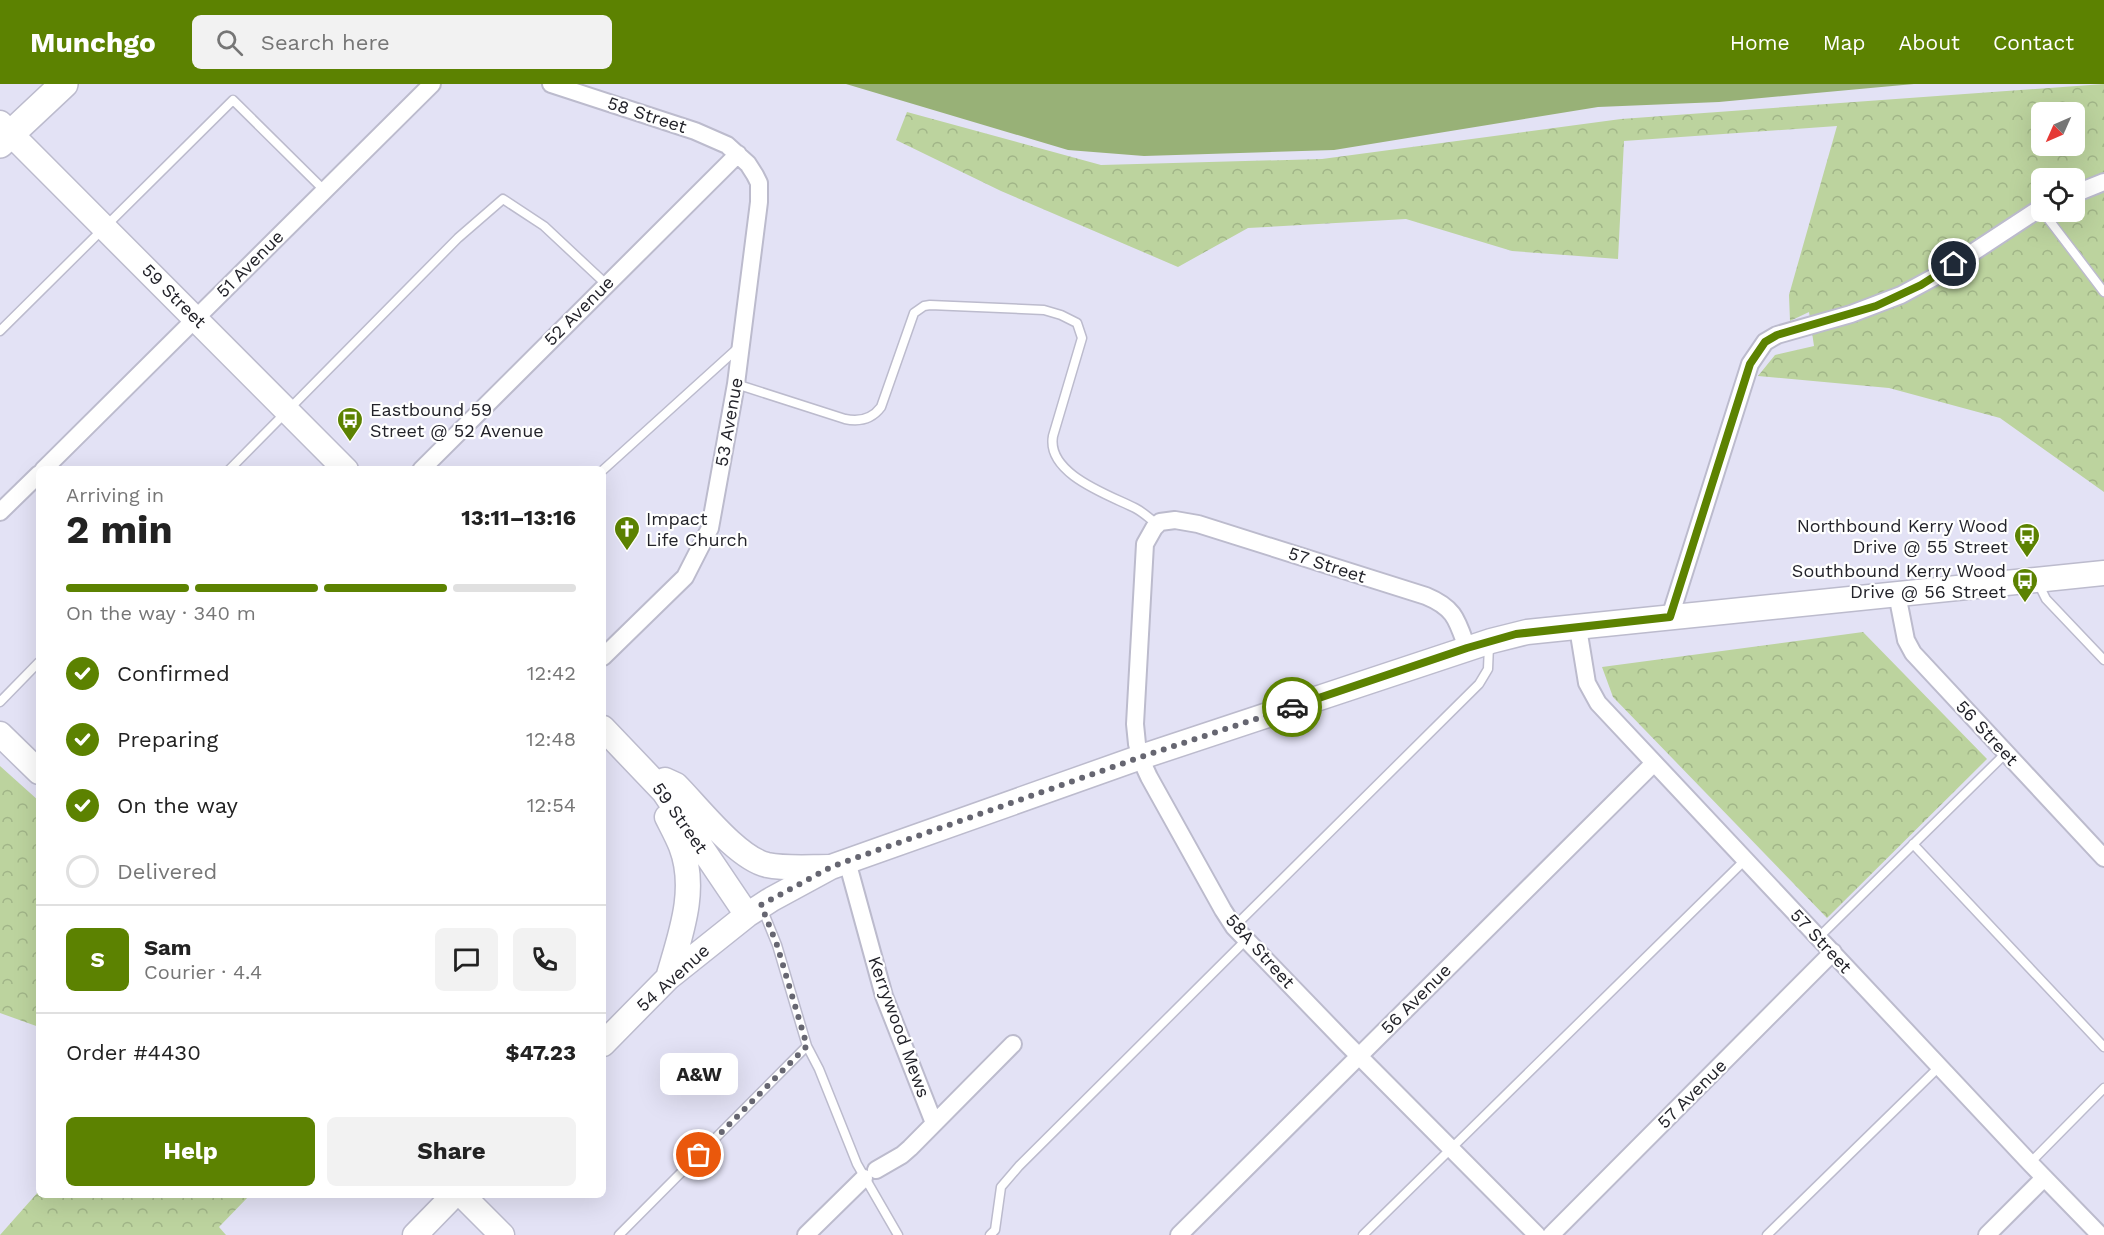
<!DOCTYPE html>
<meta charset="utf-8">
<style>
:root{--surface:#fff;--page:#f2f2f2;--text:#222;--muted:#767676;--line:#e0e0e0;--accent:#5c8201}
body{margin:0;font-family:"Work Sans",sans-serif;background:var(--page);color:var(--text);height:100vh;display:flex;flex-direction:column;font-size:22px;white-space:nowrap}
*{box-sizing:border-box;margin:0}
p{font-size:20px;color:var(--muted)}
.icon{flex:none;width:33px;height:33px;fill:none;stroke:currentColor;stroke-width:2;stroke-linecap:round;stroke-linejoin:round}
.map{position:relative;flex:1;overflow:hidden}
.panel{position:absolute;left:36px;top:382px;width:570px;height:732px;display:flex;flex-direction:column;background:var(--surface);border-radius:9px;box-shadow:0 6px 24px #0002}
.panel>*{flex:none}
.needle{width:39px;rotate:225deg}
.tools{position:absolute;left:2031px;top:18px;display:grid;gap:12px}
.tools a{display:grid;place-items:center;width:54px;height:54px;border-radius:9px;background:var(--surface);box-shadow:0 6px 24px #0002;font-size:30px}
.pin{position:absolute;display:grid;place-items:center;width:51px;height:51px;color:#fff;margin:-26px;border:3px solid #fff;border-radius:50%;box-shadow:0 2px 6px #0007}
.courier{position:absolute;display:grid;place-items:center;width:60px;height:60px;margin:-30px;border:4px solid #5c8201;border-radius:50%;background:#fff;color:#222;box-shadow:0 2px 8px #0007}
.bubble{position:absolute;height:42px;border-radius:9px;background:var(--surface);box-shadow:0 6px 24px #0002;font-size:20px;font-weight:700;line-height:42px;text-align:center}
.headline em{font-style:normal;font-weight:700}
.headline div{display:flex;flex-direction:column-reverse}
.headline{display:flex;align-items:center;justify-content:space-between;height:102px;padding:0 30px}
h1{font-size:39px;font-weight:700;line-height:45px}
.bar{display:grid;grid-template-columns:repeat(4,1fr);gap:9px 6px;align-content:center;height:72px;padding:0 30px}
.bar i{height:8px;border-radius:4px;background:var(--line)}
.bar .active{background:var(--accent)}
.bar p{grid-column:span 4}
.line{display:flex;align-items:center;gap:15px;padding:0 30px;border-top:2px solid var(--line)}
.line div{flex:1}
.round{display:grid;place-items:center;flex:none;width:63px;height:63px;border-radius:9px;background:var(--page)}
ol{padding:0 30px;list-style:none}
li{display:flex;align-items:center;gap:18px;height:66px}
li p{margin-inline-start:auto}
li .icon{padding:6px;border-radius:50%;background:var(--accent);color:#fff;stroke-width:4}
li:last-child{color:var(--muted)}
li i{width:33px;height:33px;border:3px solid var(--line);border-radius:50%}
.cta{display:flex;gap:12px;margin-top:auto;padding:12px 30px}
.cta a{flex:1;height:69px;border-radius:9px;background:var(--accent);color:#fff;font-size:24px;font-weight:700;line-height:69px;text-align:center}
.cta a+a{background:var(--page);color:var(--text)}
header{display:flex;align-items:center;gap:36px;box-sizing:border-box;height:84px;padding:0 30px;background:var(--accent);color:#fff}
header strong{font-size:28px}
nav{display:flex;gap:33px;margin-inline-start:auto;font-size:21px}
.search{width:420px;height:54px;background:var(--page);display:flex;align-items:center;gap:15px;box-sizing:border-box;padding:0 21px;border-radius:9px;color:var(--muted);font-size:22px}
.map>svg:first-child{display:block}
.forest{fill:url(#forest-crowns);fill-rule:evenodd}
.water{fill:#98b177}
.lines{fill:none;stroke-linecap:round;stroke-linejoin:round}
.lane-casing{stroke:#bcbbcd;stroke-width:11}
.street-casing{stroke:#bcbbcd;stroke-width:20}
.secondary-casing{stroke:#bcbbcd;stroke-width:27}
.primary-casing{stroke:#bcbbcd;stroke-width:30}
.lane{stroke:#fff;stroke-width:8}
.street{stroke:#fff;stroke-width:16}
.secondary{stroke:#fff;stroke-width:24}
.primary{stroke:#fff;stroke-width:27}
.done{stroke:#666671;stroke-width:6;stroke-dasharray:0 10.8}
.route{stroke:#5c8201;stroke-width:8}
.labels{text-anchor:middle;stroke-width:4.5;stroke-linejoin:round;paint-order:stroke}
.street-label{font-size:18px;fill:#23232a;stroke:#fff}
.poi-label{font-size:18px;fill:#23232a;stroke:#fff;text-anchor:start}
</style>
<header>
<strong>Munchgo</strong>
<div class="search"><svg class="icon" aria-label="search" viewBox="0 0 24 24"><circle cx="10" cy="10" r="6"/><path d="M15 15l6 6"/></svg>Search here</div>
<nav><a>Home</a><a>Map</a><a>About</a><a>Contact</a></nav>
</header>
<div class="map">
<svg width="2104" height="1151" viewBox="0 0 2104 1151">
<defs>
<pattern id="forest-crowns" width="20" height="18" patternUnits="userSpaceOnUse" patternTransform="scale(1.5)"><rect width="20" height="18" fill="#bcd39e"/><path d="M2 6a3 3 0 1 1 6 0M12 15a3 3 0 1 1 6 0" fill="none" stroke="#a1b588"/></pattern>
</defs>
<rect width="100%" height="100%" fill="#e3e2f5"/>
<path class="forest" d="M2104,0V408L2000,334L1889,304L1758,292L1775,271L1814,262L1809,228L1790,237L1789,211L1837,42L1624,57L1618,175L1512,167L1406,135L1248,144L1178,183L1001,107L896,56L907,28L1101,81L1322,75L1621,35ZM2042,28H2074V62H2042ZM2042,94H2074V128H2042Z
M1863,548L1987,675L1827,834L1613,613L1602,583Z
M0,682L39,717V943L0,929Z
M39,1107V1112H249L219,1143L226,1151H0Z"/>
<path class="water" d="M846,0H1914L1719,18L1598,23L1334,66L1144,72L1068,66Z"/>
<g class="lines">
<defs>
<path id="lane" d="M2043,128L2104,208
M0,247L233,16L324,106
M736,300L845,335C859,338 872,335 881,323L914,229L924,222L930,221L1044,226L1061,231L1077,239L1082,254L1053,352C1046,390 1109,411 1135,424C1143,428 1150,435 1157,440
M229,386L458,154L503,115L544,142L606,200
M603,386L739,263
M2038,499L2046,515L2104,576
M0,618L39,578
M1913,760L2104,963
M762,824L777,861L807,962L819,985L857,1080L898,1151
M1234,843L1479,600L1488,585L1489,561
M1819,853L2006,669
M2030,1079L2104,1004
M619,1151L807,962
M990,1151L995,1146L1001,1103L1019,1082L1246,856
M1363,1151L1745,776
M1767,1151L1940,982"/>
<path id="street" d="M551,0L695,47L727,61L748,80L755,91L759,99V118L736,300L710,444L685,493L603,573
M2074,110L2104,98
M43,386L432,0
M421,386L738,70
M0,428L39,390
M1897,510L1906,556L1913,569L2104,774
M1670,533L1750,280L1765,258L1777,251L1851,230L1901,211L1940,190L2042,123
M1578,544L1587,599L1598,619L2030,1079L2100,1151
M1467,564C1457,536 1455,524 1426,512L1198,440L1175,436L1160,438L1154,444L1145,460L1135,640L1137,660L1143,680L1149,693L1223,826L1234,843L1345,958L1537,1151
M847,777L884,912L934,1039
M876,1086L902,1071L910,1064L1013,960
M806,1151L864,1094
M1179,1151L1654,679
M1551,1151L1833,868
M1987,1151L2044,1094"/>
<path id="secondary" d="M0,39L346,386
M603,644L664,708L747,831
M0,650L39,688
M665,696L676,701C698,723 737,774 767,781C787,785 809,783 829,783
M667,733C672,743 677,752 681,762C698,806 680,852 668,894
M603,960L668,894L747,831L772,815L831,783L1141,673L1491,557L1527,548L2104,489
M463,1112L502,1151
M415,1151L453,1112"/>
<path id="primary" d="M0,60L64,0"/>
</defs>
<use href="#lane" class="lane-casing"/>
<use href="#street" class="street-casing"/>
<use href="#secondary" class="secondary-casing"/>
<use href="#primary" class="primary-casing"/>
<use href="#lane" class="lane"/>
<use href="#street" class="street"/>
<use href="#secondary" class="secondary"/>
<use href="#primary" class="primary"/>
</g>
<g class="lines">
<path class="done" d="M699,1071L807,962L777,861L761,821L831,783L847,777L1141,673L1292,623"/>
<path class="route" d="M1292,623L1467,564L1516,550L1670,533L1750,280L1765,258L1777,251L1876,222L1921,201L1954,180"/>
</g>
<defs>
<symbol id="bus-pin" viewBox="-11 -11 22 30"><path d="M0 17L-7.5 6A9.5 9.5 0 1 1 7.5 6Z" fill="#5c8201" stroke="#fff"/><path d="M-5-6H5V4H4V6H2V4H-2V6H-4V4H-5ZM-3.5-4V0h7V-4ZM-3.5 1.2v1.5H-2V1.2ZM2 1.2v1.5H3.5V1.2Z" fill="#fff"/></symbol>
<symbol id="church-pin" viewBox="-11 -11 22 30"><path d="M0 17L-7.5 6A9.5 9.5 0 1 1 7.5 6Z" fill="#5c8201" stroke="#fff"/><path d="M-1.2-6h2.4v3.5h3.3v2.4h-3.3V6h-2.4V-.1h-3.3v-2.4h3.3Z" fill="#fff"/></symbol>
</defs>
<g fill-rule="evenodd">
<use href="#bus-pin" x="335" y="321" width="30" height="40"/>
<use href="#church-pin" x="612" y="430" width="30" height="40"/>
<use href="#bus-pin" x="2012" y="437" width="30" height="40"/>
<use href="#bus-pin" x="2010" y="482" width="30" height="40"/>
</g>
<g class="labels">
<g class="street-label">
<text transform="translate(647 31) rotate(18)" y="6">58 Street</text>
<text transform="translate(250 180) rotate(-45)" y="6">51 Avenue</text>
<text transform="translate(174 212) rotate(45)" y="6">59 Street</text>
<text transform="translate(579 227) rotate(-45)" y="6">52 Avenue</text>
<text transform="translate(729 338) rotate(-80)" y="6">53 Avenue</text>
<text transform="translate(1327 481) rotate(18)" y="6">57 Street</text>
<text transform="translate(1987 649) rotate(47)" y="6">56 Street</text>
<text transform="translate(680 734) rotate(55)" y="6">59 Street</text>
<text transform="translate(1821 857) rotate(47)" y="6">57 Street</text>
<text transform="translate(1260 867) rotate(48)" y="6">58A Street</text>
<text transform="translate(673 894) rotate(-42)" y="6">54 Avenue</text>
<text transform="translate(1416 915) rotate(-45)" y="6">56 Avenue</text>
<text transform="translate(899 943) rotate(70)" y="6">Kerrywood Mews</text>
<text transform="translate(1692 1010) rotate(-45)" y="6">57 Avenue</text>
</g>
<g class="poi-label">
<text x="370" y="332">Eastbound 59<tspan x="370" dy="21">Street @ 52 Avenue</tspan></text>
<text x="646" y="441">Impact<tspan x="646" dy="21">Life Church</tspan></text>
<text x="2008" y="448" text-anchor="end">Northbound Kerry Wood<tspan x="2008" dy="21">Drive @ 55 Street</tspan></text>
<text x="2006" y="493" text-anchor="end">Southbound Kerry Wood<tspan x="2006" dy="21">Drive @ 56 Street</tspan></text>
</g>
</g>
</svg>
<div class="tools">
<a><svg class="needle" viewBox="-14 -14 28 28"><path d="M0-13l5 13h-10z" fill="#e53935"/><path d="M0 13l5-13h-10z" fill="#767676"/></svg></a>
<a><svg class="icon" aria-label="locate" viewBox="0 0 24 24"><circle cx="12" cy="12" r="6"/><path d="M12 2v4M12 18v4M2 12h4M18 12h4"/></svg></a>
</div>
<div class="pin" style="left:699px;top:1071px;background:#ea580c"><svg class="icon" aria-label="bag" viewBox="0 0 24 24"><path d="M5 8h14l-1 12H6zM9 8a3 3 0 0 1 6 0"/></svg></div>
<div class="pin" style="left:1954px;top:180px;background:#1f2937"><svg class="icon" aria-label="home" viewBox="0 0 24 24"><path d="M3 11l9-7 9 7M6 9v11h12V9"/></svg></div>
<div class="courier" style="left:1292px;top:623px"><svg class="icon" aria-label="car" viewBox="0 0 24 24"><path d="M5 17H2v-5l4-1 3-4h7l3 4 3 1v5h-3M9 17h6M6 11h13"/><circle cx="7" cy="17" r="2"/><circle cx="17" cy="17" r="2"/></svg></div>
<div class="bubble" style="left:660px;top:969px;width:78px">A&amp;W</div>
<section class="panel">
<div class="headline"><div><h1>2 min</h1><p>Arriving in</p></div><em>13:11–13:16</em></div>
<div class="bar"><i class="active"></i><i class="active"></i><i class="active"></i><i></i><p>On the way · 340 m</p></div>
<ol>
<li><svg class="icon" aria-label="check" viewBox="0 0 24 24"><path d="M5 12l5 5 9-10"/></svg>Confirmed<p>12:42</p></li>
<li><svg class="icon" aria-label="check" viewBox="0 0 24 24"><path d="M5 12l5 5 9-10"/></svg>Preparing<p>12:48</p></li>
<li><svg class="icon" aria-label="check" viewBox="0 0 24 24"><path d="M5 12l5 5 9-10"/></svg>On the way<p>12:54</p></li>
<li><i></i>Delivered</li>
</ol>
<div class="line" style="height:108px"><b class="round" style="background:var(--accent);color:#fff">S</b><div><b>Sam</b><p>Courier · 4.4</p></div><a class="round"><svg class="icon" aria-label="chat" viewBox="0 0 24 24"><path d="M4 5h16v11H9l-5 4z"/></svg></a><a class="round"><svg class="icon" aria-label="phone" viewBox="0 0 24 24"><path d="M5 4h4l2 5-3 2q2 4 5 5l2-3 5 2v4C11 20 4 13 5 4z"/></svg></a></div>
<div class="line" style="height:78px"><div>Order #4430</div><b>$47.23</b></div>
<div class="cta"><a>Help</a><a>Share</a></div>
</section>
</div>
